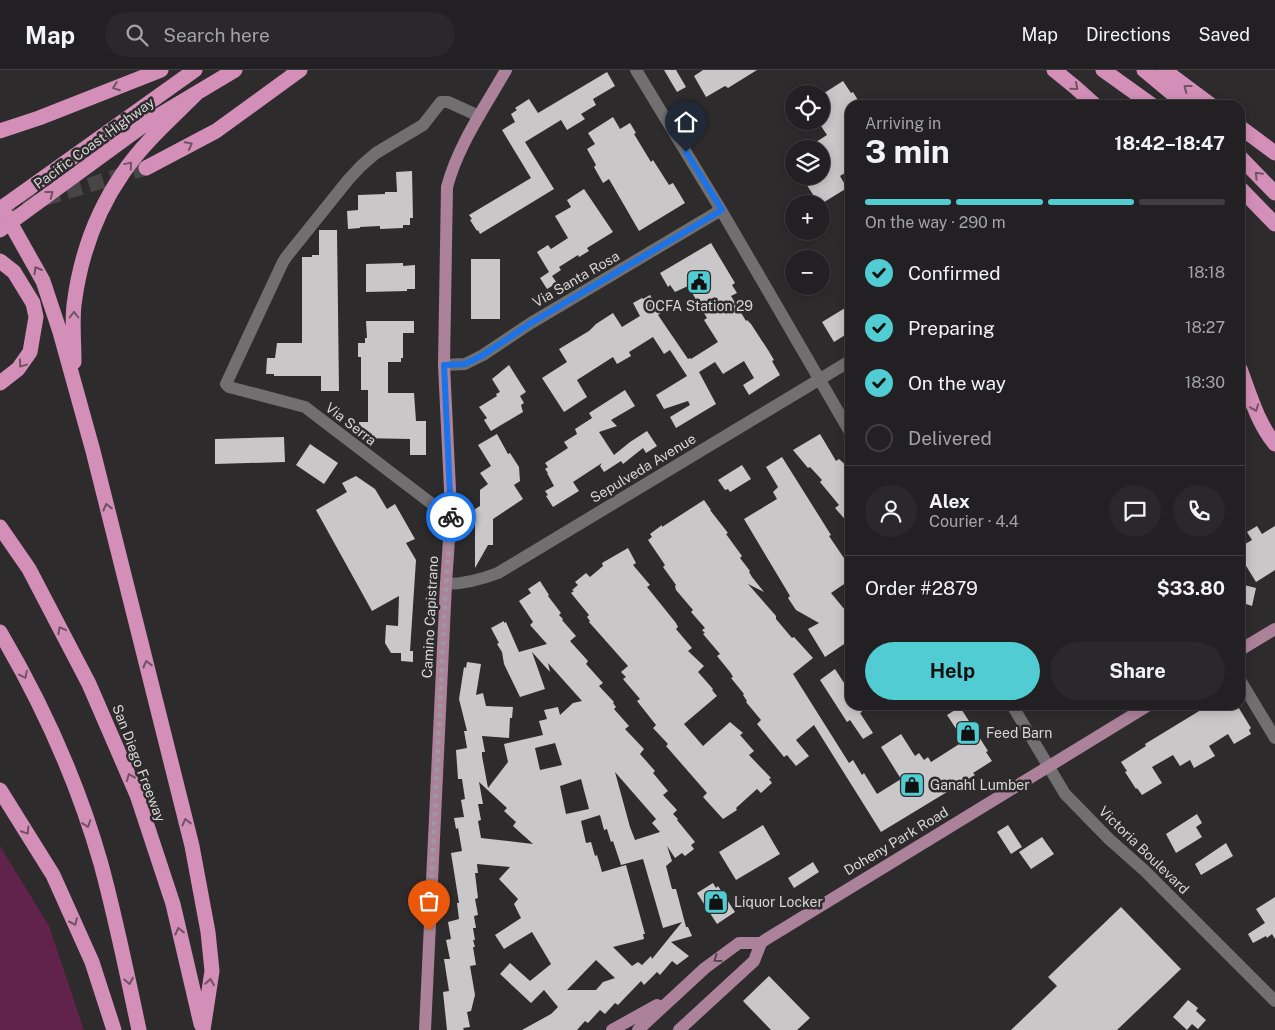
<!DOCTYPE html>
<meta charset="utf-8">
<style>
:root{--surface:#222022;--page:#2a282a;--text:#f1f3f6;--muted:#a2a3a5;--line:#3f3e40;--accent:#51ccd2}
body{margin:0;font-family:"Public Sans",sans-serif;background:var(--page);color:var(--text);height:100vh;display:flex;flex-direction:column;font-size:19px;white-space:nowrap}
*{box-sizing:border-box;margin:0}
p{font-size:16px;color:var(--muted)}
.icon{flex:none;width:28px;height:28px;fill:none;stroke:currentColor;stroke-width:2;stroke-linecap:round;stroke-linejoin:round}
.map{position:relative;flex:1;overflow:hidden}
.details{position:absolute;left:845px;top:30px;width:400px;height:610px;display:flex;flex-direction:column;background:var(--surface);border-radius:15px;box-shadow:0 2px 12px #0003,0 0 0 1px var(--line)}
.details>*{flex:none}
.fabs{position:absolute;left:785px;top:15px;display:grid;gap:10px}
.fabs a{display:grid;place-items:center;width:45px;height:45px;border-radius:50%;background:var(--surface);box-shadow:0 2px 12px #0003,0 0 0 1px var(--line);font-size:25px}
.pin{position:absolute;display:grid;place-items:center;width:42px;height:42px;color:#fff;margin:-51px -21px;border-radius:50% 50% 50% 0;rotate:-45deg;box-shadow:0 0 5px #0007}
.pin .icon{rotate:45deg}
.courier{position:absolute;display:grid;place-items:center;width:50px;height:50px;margin:-25px;border:4px solid #1a73e8;border-radius:50%;background:#fff;color:#222;box-shadow:0 1px 6px #0007}
.overview em{font-style:normal;font-weight:700}
.overview div{display:flex;flex-direction:column-reverse}
.overview{display:flex;align-items:center;justify-content:space-between;height:85px;padding:0 20px}
h1{font-size:32px;font-weight:700;line-height:38px}
.bar{display:grid;grid-template-columns:repeat(4,1fr);gap:8px 5px;align-content:center;height:60px;padding:0 20px}
.bar i{height:6px;border-radius:4px;background:var(--line)}
.bar .current{background:var(--accent)}
.bar p{grid-column:span 4}
.line{display:flex;align-items:center;gap:12px;padding:0 20px;border-top:1px solid var(--line)}
.line div{flex:1}
.round{display:grid;place-items:center;flex:none;width:52px;height:52px;border-radius:26px;background:var(--page)}
ol{padding:0 20px;list-style:none}
li{display:flex;align-items:center;gap:15px;height:55px}
li p{margin-inline-start:auto}
li .icon{padding:5px;border-radius:50%;background:var(--accent);color:#111;stroke-width:4}
li:last-child{color:var(--muted)}
li i{width:28px;height:28px;border:2px solid var(--line);border-radius:50%}
.primary-button{display:flex;gap:10px;margin-top:auto;padding:10px 20px}
.primary-button a{flex:1;height:58px;border-radius:30px;background:var(--accent);color:#111;font-size:20px;font-weight:700;line-height:58px;text-align:center}
.primary-button a+a{background:var(--page);color:var(--text)}
header{display:flex;align-items:center;gap:30px;box-sizing:border-box;height:70px;padding:0 25px;background:var(--surface);border-bottom:1px solid var(--line)}
header strong{font-size:24px}
nav{display:flex;gap:28px;margin-inline-start:auto;font-size:18px}
.search{width:350px;height:45px;background:var(--page);display:flex;align-items:center;gap:12px;box-sizing:border-box;padding:0 18px;border-radius:28px;color:var(--muted);font-size:19px}
.map>svg:first-child{display:block}
.green{fill:#61224b}
.building{fill:#cac7c9;fill-rule:evenodd}
.lines{fill:none;stroke-linecap:round;stroke-linejoin:round}
.highway-tunnel{stroke:#484546;stroke-width:15;stroke-dasharray:15 8;stroke-linecap:butt}
.minor{stroke:#716f70;stroke-width:12}
.major{stroke:#ac829b;stroke-width:12}
.highway{stroke:#d48fb8;stroke-width:15}
.oneway{stroke:#705365}
.oneway2{stroke:#54454e}
.done{stroke:#9c9a9c;stroke-width:5;stroke-dasharray:0 9}
.route{stroke:#1a73e8;stroke-width:6}
.labels{text-anchor:middle;stroke-width:5;stroke-linejoin:round;paint-order:stroke}
.street-label{font-size:14px;fill:#d8d6d7;stroke:#2e2b2d}
.poi-label{font-size:14px;fill:#d8d6d7;stroke:#2e2b2d;text-anchor:start}
</style>
<header>
<strong>Map</strong>
<div class="search"><svg class="icon" aria-label="search" viewBox="0 0 24 24"><circle cx="10" cy="10" r="6"/><path d="M15 15l6 6"/></svg>Search here</div>
<nav><a>Map</a><a>Directions</a><a>Saved</a></nav>
</header>
<div class="map">
<svg width="1275" height="960" viewBox="0 0 1275 960">
<rect width="100%" height="100%" fill="#2e2b2d"/>
<path class="green" d="M0,776L49,856L84,960H0Z"/>
<path class="building" d="M664,0H676L686,17L677,22Z
M703,0H757L728,18L725,16L706,27L694,6Z
M607,2L615,16L593,29L596,35L581,44L585,49L567,60L561,50L525,72L554,119L480,164L478,160L477,161L470,150L472,149L469,145L531,108L502,60L515,52L511,44L517,40L515,38L529,29L538,43Z
M843,11L851,23L853,22L861,35H850V100L840,106L847,118L821,134H819L801,106H821V79H805L827,65L821,56V25Z
M613,47L620,59L630,53L636,63L634,64L651,92L653,90L669,115L673,113L685,133L639,161L609,109L603,113L594,97L596,95L587,79L595,74L588,63Z
M412,101L413,148H410V155H403V158L380,159V156L360,157V158L348,159L347,141L358,140V125L385,124V122H397L396,102Z
M584,119L613,162L587,178L589,181L579,187L578,185L559,197L561,200L552,206L557,213L547,219L540,208L549,202L537,182L548,175L551,179L568,168L555,146L571,137L567,130Z
M319,160H337L339,321H321V306H274V304H266L267,288H275L277,273H302V187H312V185H319Z
M711,173L735,213L732,215L737,223L731,226L746,251L747,250L751,254L768,280L774,290L772,291L780,305L749,325L743,315L754,308L744,291L723,304L715,292L699,302L716,334L676,358L670,347L690,335L688,331L664,339L656,325L687,306L670,280L664,284L653,267L629,282L631,286L617,294L613,287L577,310L587,327L564,342L542,308L567,292L559,279L589,261L596,254L613,243L622,257L640,246L633,233L642,228L643,229L650,225L661,243L658,245L688,289L690,288L691,289L718,272L704,250L707,248L688,216L675,222L670,215L668,217L660,203Z
M471,189H500V249H471Z
M403,193V196L415,195V219H407V221L366,222V194Z
M850,235V262L834,272L822,252Z
M366,251H414V263H403V288H401V292H388V323H414L416,351H426V385H410V369L359,368V352H368V320H361V287H358V273H365V268H367Z
M509,295L526,322L520,326L524,333L521,335L523,342L491,361L484,350L487,348L479,337L497,326L496,324L500,322L492,309Z
M625,320L635,336L611,350L617,356L599,362L614,385L630,372L647,361L657,376L646,383L643,378L623,394L621,391L604,402L600,396L602,393L573,412L579,421L553,437L546,426L548,425L545,421L554,416L547,403H548L545,399L548,397L545,393L568,378L564,372L577,364L575,359L592,348L589,343Z
M497,364L508,384L510,383L519,397L520,411L514,415L523,429L493,449V475H488L475,498V439L480,436V420L488,414L480,403L491,396L478,375Z
M820,364L836,391L839,389L850,399V455L835,438L839,435L820,412L822,410L810,397L808,398L793,380Z
M284,367L285,392L215,394V369Z
M310,374L338,393L324,414L296,395Z
M782,387L831,465L829,466L850,497V510L831,523L845,540L850,536V570L825,587L808,559L819,553L796,540L788,528L790,526L744,449L777,429L773,422L778,417L766,397Z
M742,395L751,409L730,422L728,419L725,420L718,410Z
M356,406L375,419L387,439L395,434L415,469L406,473L416,490L410,581H413V592L401,591V583H391L385,573L386,555L398,556L399,526L372,541L316,440L347,422L342,413Z
M704,430L711,440H710L728,463L726,464L742,486L740,488L750,501L749,502L752,507L764,522L748,514L776,546V549L792,568L794,567L813,588L793,604L849,693L853,690L862,705L864,703L877,724L901,709L881,677L901,664L915,686L919,683L924,690L928,687L931,692L964,671L947,645L960,637L988,681L986,682L992,691L973,703L975,705L881,762L814,655L796,670L809,686L796,696L787,685L784,687L757,654L761,650L746,632L747,631L743,625L744,624L731,608L733,607L730,602L717,586L720,584L703,564L705,563L702,560L705,558L691,542L693,540L676,520L675,516L676,515L663,497L665,495L648,470L652,467L650,464L662,455V457Z
M1257,456L1262,464L1275,456V500L1256,512L1240,486V477L1252,470L1247,462Z
M628,478L636,493L633,495L650,515L647,517L676,553L678,557L676,559L692,578L688,581L704,596L698,602L713,619L712,620L717,626L684,654L703,676L730,652L743,663L740,665L754,681L749,685L771,708L769,709L772,713L761,723L757,719L736,738L737,740L723,749L703,727L707,723L666,676L668,674L653,658L656,655L637,631L640,629L623,609L626,607L621,602L628,596L589,552L590,551L587,547L589,545L571,523L574,521L572,520L578,515L575,512L586,503L590,507L603,496L602,493Z
M540,511L549,525L548,526L561,543L559,545L563,549L562,550L576,566L570,571L588,591L586,594L603,613L599,616L614,632L613,633L616,637L614,639L629,656L625,659L644,679L640,684L655,701L653,703L668,721L663,725L677,740L673,744L678,749L677,750L695,772L691,775L694,779L685,786L682,783L675,788L667,776L672,791L666,796L672,819H676L686,857H688L692,866L671,872L689,886L677,895L672,891L660,905L657,902L644,915L641,911L618,935L615,933L605,944L600,940L588,953L585,951L577,960H522L551,944L558,937L544,920L531,933L500,904L510,893L530,911L551,894L532,862L504,879L495,865L521,848L514,834L518,829L499,809L510,797L477,794L478,803H475L478,828L475,829L478,845L474,846L476,858H473L475,870H473L475,877H473L476,895L470,896L475,925L471,941L467,942L470,957L463,958L464,960H447L443,922L449,921L444,889H450L446,870L451,869L448,852L459,849L457,833H459L451,783L462,781L458,758L456,759L454,748L464,747L461,730L465,729L462,709H458L456,680L467,678L464,661H467L459,629L464,597L466,598L467,592L481,594L476,625L483,623L486,636L513,637L512,648H510L509,668L482,666L485,682H482V686L488,718L508,692L504,674L543,665L539,651L547,649L544,640L558,637L560,645L573,633L582,631L548,593L550,602L532,582L545,619L520,627L504,594L502,582L497,574L499,573L491,558L504,551V553L506,552L519,582L547,574L530,555L533,552L519,531L531,523L528,519ZM555,673L562,695L540,700L535,678ZM615,702L656,749L652,753L660,762L635,770L630,757ZM581,709L589,739L566,744L560,716ZM479,712L507,738L504,741L516,752L513,756L533,774L481,768L478,751L481,750L478,734H483ZM600,745L604,760L607,759L611,772L613,771L621,795L643,789L663,858L682,852L652,889L651,886L642,895L638,892L632,896L613,877L644,869L643,864H645L626,795L602,802L597,785L595,786L591,772L586,773L581,751ZM596,890L615,908L603,912L596,920H567Z
M1240,514L1256,518L1252,536L1240,532Z
M835,599L850,622V635H858L862,642L860,643L873,663L863,669L850,650L847,652L820,610Z
M1209,635H1237L1251,658L1249,660L1251,664L1234,674L1228,664L1209,676L1215,686L1194,698L1190,690L1180,696L1173,685L1152,697L1162,713L1142,725L1137,718L1136,719L1125,702L1127,701L1121,692L1146,676L1145,674Z
M1197,744L1202,753L1196,757L1202,767L1176,783L1166,764Z
M763,755L780,784L736,810L719,782Z
M1008,755L1022,777L1011,784L997,762Z
M1042,767L1054,784L1031,799L1019,782Z
M1226,773L1233,786L1201,805L1195,794Z
M813,792L819,802L794,818L788,808Z
M713,813L716,818L718,816L735,842L717,854L697,823Z
M1275,827V869L1272,864L1267,868L1266,866L1253,873L1248,864L1265,853L1256,839Z
M1121,837L1181,899L1117,960H1011L1057,916L1048,907Z
M769,906L810,948L797,960H771L743,931Z
M1188,930L1198,938L1196,941L1206,950L1198,959L1192,954L1187,960L1173,947Z"/>
<g class="lines">
<path class="highway-tunnel" d="M0,136H19L146,98"/>
<path class="minor" d="M636,0L721,140L850,362
M444,295L465,294L483,285L531,253L721,140
M451,440H440L305,337L229,317L226,314L283,192L287,186L348,110L361,96L376,83L423,55L441,32H448L479,46
M446,514C465,514 480,510 498,503L850,291
M1240,610L1275,668
M1012,635L1065,724L1109,769L1145,801L1275,931"/>
<path class="major" d="M1240,580L1275,559
M425,960L446,514L451,440L444,295L447,117C458,75 485,37 506,0
M612,960L657,935
M638,960L705,898L739,873H761
M679,960L754,891L761,873L765,870L1149,635"/>
<path class="highway" d="M1054,0L1075,17L1095,35
M1103,0L1152,35
M1144,0L1186,35
M1164,0L1211,35
M1240,57L1275,83
M0,61L39,48L161,0
M1240,87L1275,123
M146,98L216,61L300,0
M1240,118L1275,154
M2,138L43,211L60,262L93,381L192,776L208,862L212,901L203,960
M0,139L195,0
M0,160L148,52L235,0
M0,191L14,202L33,233L36,247L30,282L18,299L0,313
M74,292C74,273 72,253 74,235C80,187 96,142 123,103C143,73 171,49 196,24
M1240,299C1250,325 1257,352 1275,374
M0,457L29,499L89,614L137,725L173,834L201,954
M0,562C43,635 78,713 101,794C116,849 127,904 139,960
M0,720L53,805L92,892L114,960"/>
</g>
<defs><path id="oneway-chevron" d="M-2-3.5L2.5 0L-2 3.5" fill="none" stroke-width="1.6" stroke-linecap="round" stroke-linejoin="round" transform="scale(1.25)"/></defs>
<g class="oneway">
<use href="#oneway-chevron" transform="translate(116 17) rotate(159)"/>
<use href="#oneway-chevron" transform="translate(1075 17) rotate(40)"/>
<use href="#oneway-chevron" transform="translate(1187 18) rotate(-143)"/>
<use href="#oneway-chevron" transform="translate(189 75) rotate(-28)"/>
<use href="#oneway-chevron" transform="translate(129 95) rotate(-50)"/>
<use href="#oneway-chevron" transform="translate(1258 105) rotate(-134)"/>
<use href="#oneway-chevron" transform="translate(50 124) rotate(-37)"/>
<use href="#oneway-chevron" transform="translate(37 200) rotate(-120)"/>
<use href="#oneway-chevron" transform="translate(74 245) rotate(-90)"/>
<use href="#oneway-chevron" transform="translate(22 294) rotate(127)"/>
<use href="#oneway-chevron" transform="translate(1255 338) rotate(69)"/>
<use href="#oneway-chevron" transform="translate(107 437) rotate(-104)"/>
<use href="#oneway-chevron" transform="translate(61 560) rotate(-118)"/>
<use href="#oneway-chevron" transform="translate(147 594) rotate(-104)"/>
<use href="#oneway-chevron" transform="translate(24 605) rotate(64)"/>
<use href="#oneway-chevron" transform="translate(130 707) rotate(-112)"/>
<use href="#oneway-chevron" transform="translate(186 752) rotate(-104)"/>
<use href="#oneway-chevron" transform="translate(87 754) rotate(71)"/>
<use href="#oneway-chevron" transform="translate(26 761) rotate(58)"/>
<use href="#oneway-chevron" transform="translate(74 852) rotate(66)"/>
<use href="#oneway-chevron" transform="translate(179 861) rotate(-104)"/>
<use href="#oneway-chevron" transform="translate(129 911) rotate(79)"/>
<use href="#oneway-chevron" transform="translate(210 912) rotate(-81)"/>
</g>
<use class="oneway2" href="#oneway-chevron" transform="translate(717 889) rotate(144)"/>
<g class="lines">
<path class="done" d="M429,861L446,514L451,447"/>
<path class="route" d="M451,447L444,295L465,294L483,285L531,253L722,140L686,82"/>
</g>
<defs>
<symbol id="civic-square" viewBox="-11 -11 22 22"><rect x="-9" y="-9" width="18" height="18" rx="4" fill="#51ccd2" stroke="#2e2b2d"/><path d="M-.6-6.5H3V-4.5H.6V-3L4-1V1h2V6H-6V1h2V-1L-.6-3ZM-1.2 2.5V6h2.4V2.5Z" fill="#111"/></symbol>
<symbol id="shop-square" viewBox="-11 -11 22 22"><rect x="-9" y="-9" width="18" height="18" rx="4" fill="#51ccd2" stroke="#2e2b2d"/><path d="M-5-2.5h2.3a2.7 3.5 0 0 1 5.4 0H5L5.5 6h-11ZM-1.5-2.5h3a1.5 2.3 0 0 0-3 0Z" fill="#111"/></symbol>
</defs>
<g fill-rule="evenodd">
<use href="#civic-square" x="685" y="198" width="28" height="28"/>
<use href="#shop-square" x="954" y="649" width="28" height="28"/>
<use href="#shop-square" x="898" y="701" width="28" height="28"/>
<use href="#shop-square" x="702" y="818" width="28" height="28"/>
</g>
<g class="labels">
<g class="street-label">
<text transform="translate(94 73) rotate(-36)" y="5">Pacific Coast Highway</text>
<text transform="translate(576 209) rotate(-30)" y="5">Via Santa Rosa</text>
<text transform="translate(351 354) rotate(38)" y="5">Via Serra</text>
<text transform="translate(643 398) rotate(-31)" y="5">Sepulveda Avenue</text>
<text transform="translate(430 547) rotate(-87)" y="5">Camino Capistrano</text>
<text transform="translate(139 693) rotate(69)" y="5">San Diego Freeway</text>
<text transform="translate(896 771) rotate(-31)" y="5">Doheny Park Road</text>
<text transform="translate(1144 780) rotate(44)" y="5">Victoria Boulevard</text>
</g>
<g class="poi-label">
<text x="699" y="241" text-anchor="middle">OCFA Station 29</text>
<text x="986" y="668">Feed Barn</text>
<text x="930" y="720">Ganahl Lumber</text>
<text x="734" y="837">Liquor Locker</text>
</g>
</g>
</svg>
<div class="fabs">
<a><svg class="icon" aria-label="locate" viewBox="0 0 24 24"><circle cx="12" cy="12" r="6"/><path d="M12 2v4M12 18v4M2 12h4M18 12h4"/></svg></a>
<a><svg class="icon" aria-label="layers" viewBox="0 0 24 24"><path d="M12 4l9 5-9 5-9-5zM3 14l9 5 9-5"/></svg></a>
<a>+</a>
<a>−</a>
</div>
<div class="pin" style="left:429px;top:861px;background:#ea580c"><svg class="icon" aria-label="bag" viewBox="0 0 24 24"><path d="M5 8h14l-1 12H6zM9 8a3 3 0 0 1 6 0"/></svg></div>
<div class="pin" style="left:686px;top:82px;background:#1f2937"><svg class="icon" aria-label="home" viewBox="0 0 24 24"><path d="M3 11l9-7 9 7M6 9v11h12V9"/></svg></div>
<div class="courier" style="left:451px;top:447px"><svg class="icon" aria-label="bike" viewBox="0 0 24 24"><circle cx="6" cy="16" r="4"/><circle cx="18" cy="16" r="4"/><path d="M6 16l4-8h5l3 8M10 8l3 8H6M13 5h3"/></svg></div>
<section class="details">
<div class="overview"><div><h1>3 min</h1><p>Arriving in</p></div><em>18:42–18:47</em></div>
<div class="bar"><i class="current"></i><i class="current"></i><i class="current"></i><i></i><p>On the way · 290 m</p></div>
<ol>
<li><svg class="icon" aria-label="check" viewBox="0 0 24 24"><path d="M5 12l5 5 9-10"/></svg>Confirmed<p>18:18</p></li>
<li><svg class="icon" aria-label="check" viewBox="0 0 24 24"><path d="M5 12l5 5 9-10"/></svg>Preparing<p>18:27</p></li>
<li><svg class="icon" aria-label="check" viewBox="0 0 24 24"><path d="M5 12l5 5 9-10"/></svg>On the way<p>18:30</p></li>
<li><i></i>Delivered</li>
</ol>
<div class="line" style="height:90px"><a class="round"><svg class="icon" aria-label="person" viewBox="0 0 24 24"><circle cx="12" cy="8" r="4"/><path d="M4 21q1-7 8-7t8 7"/></svg></a><div><b>Alex</b><p>Courier · 4.4</p></div><a class="round"><svg class="icon" aria-label="chat" viewBox="0 0 24 24"><path d="M4 5h16v11H9l-5 4z"/></svg></a><a class="round"><svg class="icon" aria-label="phone" viewBox="0 0 24 24"><path d="M5 4h4l2 5-3 2q2 4 5 5l2-3 5 2v4C11 20 4 13 5 4z"/></svg></a></div>
<div class="line" style="height:65px"><div>Order #2879</div><b>$33.80</b></div>
<div class="primary-button"><a>Help</a><a>Share</a></div>
</section>
</div>
